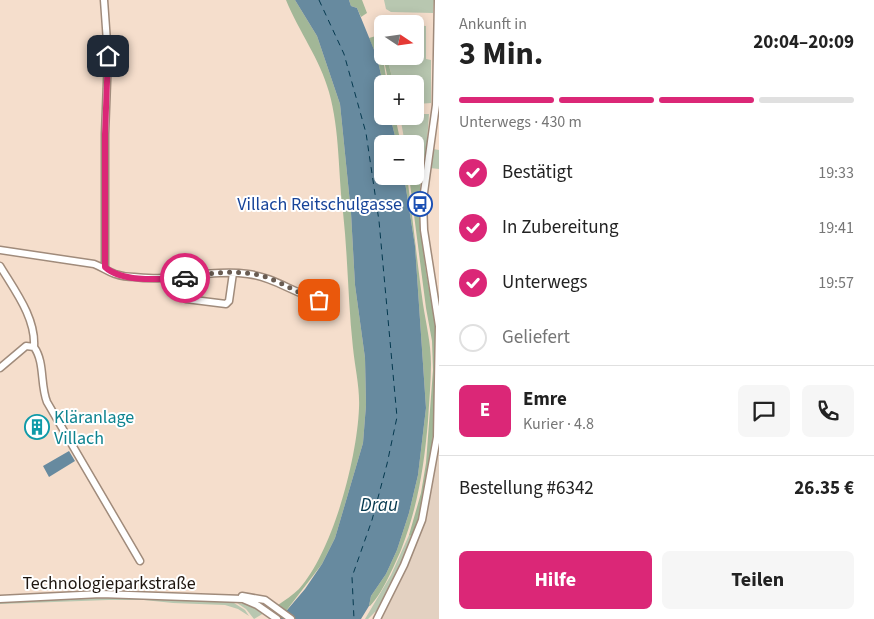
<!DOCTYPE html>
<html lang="de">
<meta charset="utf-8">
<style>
:root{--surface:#fff;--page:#f6f6f6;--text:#222;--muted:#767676;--line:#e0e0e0;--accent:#db2777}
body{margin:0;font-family:"Source Sans 3",sans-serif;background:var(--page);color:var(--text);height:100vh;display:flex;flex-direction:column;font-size:19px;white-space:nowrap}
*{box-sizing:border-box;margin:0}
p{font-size:16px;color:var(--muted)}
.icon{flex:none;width:28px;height:28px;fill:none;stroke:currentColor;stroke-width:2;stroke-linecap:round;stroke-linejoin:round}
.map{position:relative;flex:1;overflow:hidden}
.panel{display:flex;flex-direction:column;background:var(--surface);width:435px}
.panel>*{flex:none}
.needle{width:32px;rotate:103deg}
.buttons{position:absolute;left:374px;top:15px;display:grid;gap:10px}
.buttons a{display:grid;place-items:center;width:50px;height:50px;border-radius:8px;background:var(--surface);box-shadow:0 2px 12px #0003;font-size:25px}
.pin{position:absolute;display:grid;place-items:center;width:42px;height:42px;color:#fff;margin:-21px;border-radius:10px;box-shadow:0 2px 8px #0006}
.courier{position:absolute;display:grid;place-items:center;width:50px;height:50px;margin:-25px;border:4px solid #db2777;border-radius:50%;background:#fff;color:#222;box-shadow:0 1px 6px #0007}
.overview em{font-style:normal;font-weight:700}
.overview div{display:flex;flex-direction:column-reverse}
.overview{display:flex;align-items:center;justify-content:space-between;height:85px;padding:0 20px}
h1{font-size:32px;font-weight:700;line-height:38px}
.bar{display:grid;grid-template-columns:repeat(4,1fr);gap:8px 5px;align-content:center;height:60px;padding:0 20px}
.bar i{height:6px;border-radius:4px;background:var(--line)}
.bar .current{background:var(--accent)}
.bar p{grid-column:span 4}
.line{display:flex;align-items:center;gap:12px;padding:0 20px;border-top:1px solid var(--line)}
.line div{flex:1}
.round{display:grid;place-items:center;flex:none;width:52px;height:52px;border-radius:8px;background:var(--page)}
ol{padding:0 20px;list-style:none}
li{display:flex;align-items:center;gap:15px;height:55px}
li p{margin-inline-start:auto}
li .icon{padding:5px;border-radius:50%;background:var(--accent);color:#fff;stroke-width:4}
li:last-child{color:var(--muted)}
li i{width:28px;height:28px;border:2px solid var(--line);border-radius:50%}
.primary-button{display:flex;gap:10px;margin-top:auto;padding:10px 20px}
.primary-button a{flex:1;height:58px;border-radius:8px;background:var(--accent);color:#fff;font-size:20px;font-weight:700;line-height:58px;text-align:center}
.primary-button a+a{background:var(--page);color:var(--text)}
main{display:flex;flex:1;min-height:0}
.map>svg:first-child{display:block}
.industrial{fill:#e3d1c1}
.green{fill:#b8c7b0}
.forest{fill:#a2b797}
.water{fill:#678a9f}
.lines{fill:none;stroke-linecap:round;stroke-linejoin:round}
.ferry{stroke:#05394f;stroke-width:1;stroke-dasharray:6 5;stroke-linecap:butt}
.minor-casing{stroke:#a08b7b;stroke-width:9}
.minor{stroke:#fff;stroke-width:6}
.done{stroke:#695c52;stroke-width:5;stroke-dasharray:0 9}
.route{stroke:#db2777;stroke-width:6}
.labels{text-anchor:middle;stroke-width:4;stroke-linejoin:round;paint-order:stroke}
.transit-label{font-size:18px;fill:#164399;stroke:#fff;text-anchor:end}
.culture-label{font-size:18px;fill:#0d838f;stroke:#fff;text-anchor:start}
.street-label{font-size:18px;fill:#1e1610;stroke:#fff}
.water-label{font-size:19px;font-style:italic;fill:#05394f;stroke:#fff}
</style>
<main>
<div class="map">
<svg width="439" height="619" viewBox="0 0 439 619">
<rect width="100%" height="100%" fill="#f5decc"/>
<path class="industrial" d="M439,443V619H381L407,566L426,518Z"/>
<path class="green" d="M384,0H434L433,13L391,12L386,9Z
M415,25L426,26V59L431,60V103L417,104L418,114H429L427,142L421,180L411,178V176H415V144H405L400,116H415V84H394L388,62L405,59L404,56H415Z
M433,149L439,150V169L430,168Z
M414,534L401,565L378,611L375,612L368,619H365L391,575L409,535Z
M124,596L232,600L245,602L238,601L234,603L245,610L249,616L238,609L225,605L173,603L144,600H108L0,604V602Z
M237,603L246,604L264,613L254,619L246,609Z"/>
<path class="forest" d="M286,0H295L317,36L340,104L351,213L355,285L365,358L366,405L363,443L335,538L322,564L286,611L278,605C285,600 293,595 299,589C333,551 357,459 359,408C360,388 355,368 353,348C348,303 348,258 343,212C338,173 340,131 329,92C320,59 299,32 286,0Z
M349,0H362L367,13L361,17L357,8L351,6Z
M376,36L380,38L387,84H383L377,57L369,38Z
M383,56H404L405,59L388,62L394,84H389Z
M390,116H395L401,144H397Z
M404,176H407C413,219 417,262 423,304C426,324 431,343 431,364C431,383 429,402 428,421C424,467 418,506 401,550C394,566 382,594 370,606H369L371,596L386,574L397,550L409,513L418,475L426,408L415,246Z
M409,176L421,180C419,195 420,204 422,218C423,231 422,243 424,256C427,285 435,313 437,342C439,402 431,478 414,534L412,536L409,535L421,493L426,463L433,370L432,341L426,308Z"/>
<path class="water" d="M295,0H349L351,6L357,8L377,57L383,84L382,116H390L397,144H382V176H404L415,246L426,408L418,475L409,513L397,550L386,574L371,596L369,606L361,619H276L282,616L305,589L322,564L335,538L363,443L366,405L365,358L355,285L351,213L340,104L317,36Z
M69,451L75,461L49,477L43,466Z"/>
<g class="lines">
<path class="ferry" d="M319,0L344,54L366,133L379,221L397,417L387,464L372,520L352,577L354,619"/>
<defs>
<path id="minor" d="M104,0L108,56L105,134V267
M0,250L94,264C102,267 107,271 115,274C121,276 127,277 134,277C172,282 210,269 248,274C273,277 294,293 319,300
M0,266C15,291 36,318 34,347
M184,278L182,294L186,299L226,304L229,301L233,273
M0,368L26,346L34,347C45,362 40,385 47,402L140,561
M242,596L265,600L291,619
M0,599L101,594L243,599L257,605L277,619
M377,619L404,565L422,520L437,437L439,326L424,230L423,200L436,105L438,0"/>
</defs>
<use href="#minor" class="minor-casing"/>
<use href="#minor" class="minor"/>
</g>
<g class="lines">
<path class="done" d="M185,278C210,272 244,269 269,278C286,285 301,295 319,300"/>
<path class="route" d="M108,56L105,134V267C122,283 162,279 185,278"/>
</g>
<defs>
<symbol id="bus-ring" viewBox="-11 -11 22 22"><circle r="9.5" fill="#fff" stroke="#1a4fb4" stroke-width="1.5"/><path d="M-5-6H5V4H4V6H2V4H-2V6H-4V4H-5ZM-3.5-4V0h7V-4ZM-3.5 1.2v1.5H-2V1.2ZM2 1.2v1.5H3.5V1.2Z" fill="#1a4fb4"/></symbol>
<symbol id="building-ring" viewBox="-11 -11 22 22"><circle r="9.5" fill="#fff" stroke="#0f9aa8" stroke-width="1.5"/><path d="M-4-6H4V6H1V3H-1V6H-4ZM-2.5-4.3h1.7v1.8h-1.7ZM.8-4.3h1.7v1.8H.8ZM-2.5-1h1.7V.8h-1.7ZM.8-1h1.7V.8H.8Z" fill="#0f9aa8"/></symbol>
</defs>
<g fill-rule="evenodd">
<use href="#bus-ring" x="406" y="190" width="28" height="28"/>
<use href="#building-ring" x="23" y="413" width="28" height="28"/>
</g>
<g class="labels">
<g class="transit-label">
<text x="402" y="210">Villach Reitschulgasse</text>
</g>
<g class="culture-label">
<text x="54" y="423">Kläranlage<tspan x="54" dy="21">Villach</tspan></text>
</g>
<g class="street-label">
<text x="109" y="589">Technologieparkstraße</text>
</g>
<g class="water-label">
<text x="379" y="511">Drau</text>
</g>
</g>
</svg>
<div class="buttons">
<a><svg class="needle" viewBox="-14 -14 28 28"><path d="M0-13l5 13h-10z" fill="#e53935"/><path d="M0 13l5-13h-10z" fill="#767676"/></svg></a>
<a>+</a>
<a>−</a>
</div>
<div class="pin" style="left:319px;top:300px;background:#ea580c"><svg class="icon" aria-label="bag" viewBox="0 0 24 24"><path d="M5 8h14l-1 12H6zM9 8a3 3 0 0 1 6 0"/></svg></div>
<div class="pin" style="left:108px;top:56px;background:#1f2937"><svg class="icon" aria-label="home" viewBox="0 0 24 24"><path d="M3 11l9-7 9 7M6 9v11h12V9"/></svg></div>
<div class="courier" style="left:185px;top:278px"><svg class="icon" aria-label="car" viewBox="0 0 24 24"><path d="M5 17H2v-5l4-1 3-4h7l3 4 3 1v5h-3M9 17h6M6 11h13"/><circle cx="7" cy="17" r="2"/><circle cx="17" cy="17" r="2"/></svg></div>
</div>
<section class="panel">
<div class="overview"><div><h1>3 Min.</h1><p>Ankunft in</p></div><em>20:04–20:09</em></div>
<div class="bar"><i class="current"></i><i class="current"></i><i class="current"></i><i></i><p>Unterwegs · 430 m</p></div>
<ol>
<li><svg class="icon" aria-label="check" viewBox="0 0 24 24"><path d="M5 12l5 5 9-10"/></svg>Bestätigt<p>19:33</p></li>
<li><svg class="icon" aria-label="check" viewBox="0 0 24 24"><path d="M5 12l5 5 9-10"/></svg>In Zubereitung<p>19:41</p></li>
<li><svg class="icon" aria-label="check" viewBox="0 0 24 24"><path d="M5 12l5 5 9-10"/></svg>Unterwegs<p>19:57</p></li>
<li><i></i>Geliefert</li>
</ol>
<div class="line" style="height:90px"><b class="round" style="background:var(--accent);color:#fff">E</b><div><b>Emre</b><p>Kurier · 4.8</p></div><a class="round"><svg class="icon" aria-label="chat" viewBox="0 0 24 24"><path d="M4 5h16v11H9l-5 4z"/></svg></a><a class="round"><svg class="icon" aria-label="phone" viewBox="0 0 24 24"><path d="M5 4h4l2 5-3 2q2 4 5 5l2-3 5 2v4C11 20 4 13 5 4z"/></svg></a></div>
<div class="line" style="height:65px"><div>Bestellung #6342</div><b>26.35 €</b></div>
<div class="primary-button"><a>Hilfe</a><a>Teilen</a></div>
</section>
</main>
